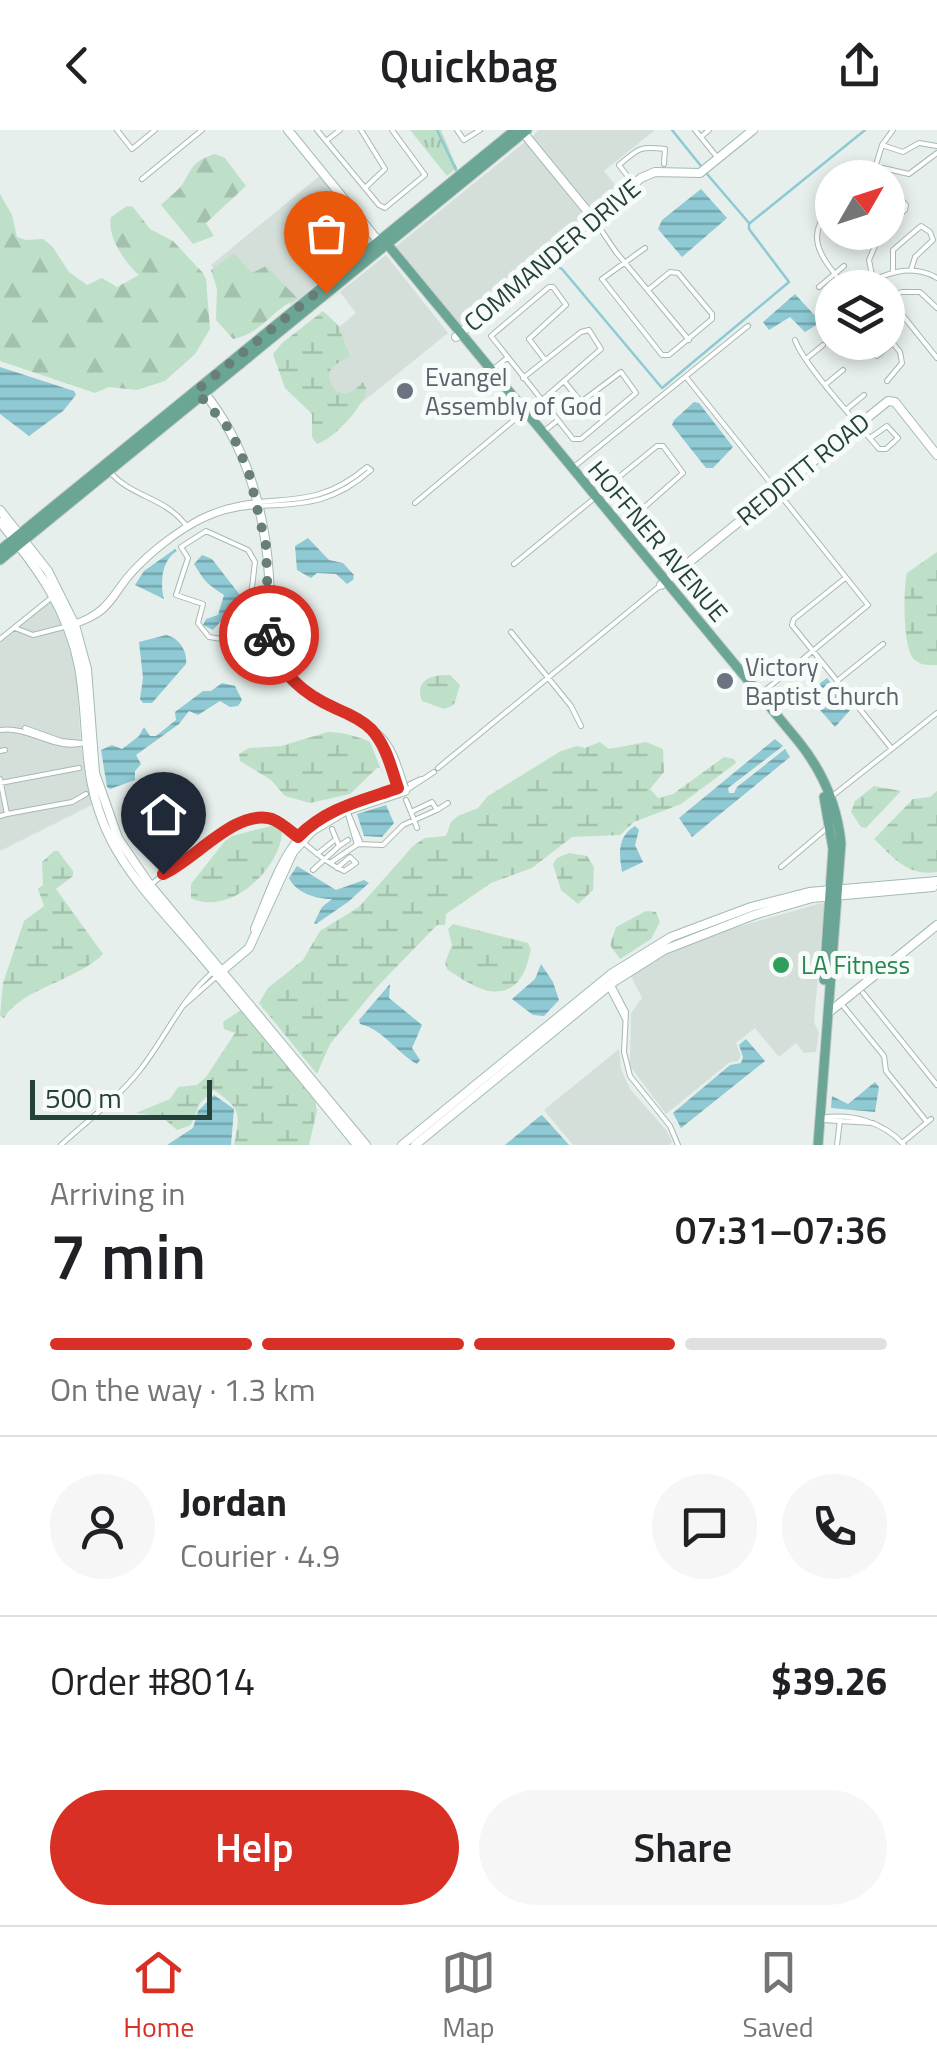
<!DOCTYPE html>
<meta charset="utf-8">
<style>
:root{--surface:#fff;--page:#f6f6f6;--text:#202124;--muted:#757577;--line:#e0e0e0;--accent:#d93025}
body{margin:0;font-family:"Titillium Web",sans-serif;background:var(--page);color:var(--text);height:100vh;display:flex;flex-direction:column;font-size:38px;white-space:nowrap}
*{box-sizing:border-box;margin:0}
p{font-size:32px;color:var(--muted)}
.icon{flex:none;width:55px;height:55px;fill:none;stroke:currentColor;stroke-width:2;stroke-linecap:round;stroke-linejoin:round}
.map{position:relative;height:1015px;overflow:hidden}
.panel{display:flex;flex-direction:column;background:var(--surface);flex:1}
.panel>*{flex:none}
.needle{width:65px;rotate:51deg}
.buttons{position:absolute;left:815px;top:30px;display:grid;gap:20px}
.buttons a{display:grid;place-items:center;width:90px;height:90px;border-radius:50%;background:var(--surface);box-shadow:0 5px 15px #0003;font-size:50px}
.scale{position:absolute;left:30px;bottom:25px;width:182px;box-sizing:border-box;padding-left:10px;border:5px solid #24423a;border-top:0;font-size:28px;line-height:35px;white-space:nowrap;color:#24423a;-webkit-text-stroke:8px #f7fbf9;paint-order:stroke}
.pin{position:absolute;display:grid;place-items:center;width:85px;height:85px;color:#fff;margin:-102px -42px;border-radius:50% 50% 50% 0;rotate:-45deg;box-shadow:0 0 10px #0007}
.pin .icon{rotate:45deg}
.courier{position:absolute;display:grid;place-items:center;width:100px;height:100px;margin:-50px;border:8px solid #d93025;border-radius:50%;background:#fff;color:#222;box-shadow:0 2px 12px #0007}
.overview em{font-style:normal;font-weight:600}
.overview div{display:flex;flex-direction:column-reverse}
.overview{display:flex;align-items:center;justify-content:space-between;height:170px;padding:0 50px}
h1{font-size:65px;font-weight:600;line-height:75px}
.bar{display:grid;grid-template-columns:repeat(4,1fr);gap:15px 10px;align-content:center;height:120px;padding:0 50px}
.bar i{height:12px;border-radius:8px;background:var(--line)}
.bar .on{background:var(--accent)}
.bar p{grid-column:span 4}
.line{display:flex;align-items:center;gap:25px;padding:0 50px;border-top:2px solid var(--line)}
.line div{flex:1}
.round{display:grid;place-items:center;flex:none;width:105px;height:105px;border-radius:52px;background:var(--page)}
.action{display:flex;gap:20px;margin-top:auto;padding:20px 50px}
.action a{flex:1;height:115px;border-radius:60px;background:var(--accent);color:#fff;font-size:40px;font-weight:600;line-height:115px;text-align:center}
.action a+a{background:var(--page);color:var(--text)}
header{display:flex;justify-content:space-between;align-items:center;height:130px;padding:0 50px;background:var(--surface);font-size:45px;font-weight:600}
.tab-bar{display:flex;justify-content:space-around;align-items:center;height:140px;border-top:2px solid var(--line);background:var(--surface);font-size:28px;color:var(--muted)}
.tab-bar a{display:grid;justify-items:center;gap:5px}
.tab-bar .on{color:var(--accent)}
.map>svg:first-child{display:block}
.built{fill:#d4dfda}
.forest{fill:url(#forest-firs)}
.wetland{fill:url(#wetland-marsh)}
.park{fill:url(#park-tufts)}
.water{fill:url(#water-rules)}
.lines{fill:none;stroke-linecap:round;stroke-linejoin:round}
.stream{stroke:#8ec9d4;stroke-width:2.5}
.street-casing{stroke:#a8b8b2;stroke-width:6}
.secondary-casing{stroke:#a4bbb3;stroke-width:10}
.primary-casing{stroke:#c2cac8;stroke-width:11}
.street{stroke:#fff;stroke-width:4}
.secondary{stroke:#fff;stroke-width:8}
.primary{stroke:#6aa596;stroke-width:9}
.done{stroke:#687f78;stroke-width:10;stroke-dasharray:0 18}
.route{stroke:#d93025;stroke-width:12}
.worship-dot{fill:#6b7280;stroke:#f7fbf9;stroke-width:4}
.leisure-dot{fill:#2e9e5b;stroke:#f7fbf9;stroke-width:4}
.labels{text-anchor:middle;stroke-width:10;stroke-linejoin:round;paint-order:stroke}
.street-label{font-size:25px;fill:#24423a;stroke:#f7fbf9}
.worship-label{font-size:25px;fill:#5b616d;stroke:#f7fbf9;text-anchor:start}
.leisure-label{font-size:25px;fill:#27864d;stroke:#f7fbf9;text-anchor:start}
</style>
<header><svg class="icon" aria-label="back" viewBox="0 0 24 24"><path d="M15 5l-7 7 7 7"/></svg>Quickbag<svg class="icon" aria-label="share" viewBox="0 0 24 24"><path d="M12 15V3M7 8l5-5 5 5M5 13v7h14v-7"/></svg></header>
<div class="map">
<svg width="937" height="1015" viewBox="0 0 937 1015">
<defs>
<pattern id="forest-firs" width="22" height="20" patternUnits="userSpaceOnUse" patternTransform="scale(2.5)"><rect width="22" height="20" fill="#bfe0c8"/><path d="M5 1l3.5 6h-7zM16 11l3.5 6h-7z" fill="#a4c1ad"/></pattern>
<pattern id="wetland-marsh" width="20" height="14" patternUnits="userSpaceOnUse" patternTransform="scale(2.5)"><rect width="20" height="14" fill="#bfe0c8"/><path d="M1 5h8M5 5V1M11 12h8M15 12V8" fill="none" stroke="#a4c1ad"/></pattern>
<pattern id="park-tufts" width="24" height="20" patternUnits="userSpaceOnUse" patternTransform="scale(2.5)"><rect width="24" height="20" fill="#bfe0c8"/><path d="M3 7l-1-3M5 7V3M7 7l1-3M15 17l-1-3M17 17v-4M19 17l1-3" fill="none" stroke="#a4c1ad"/></pattern>
<pattern id="water-rules" width="6" height="5" patternUnits="userSpaceOnUse" patternTransform="scale(2.5)"><rect width="6" height="5" fill="#8ec9d4"/><path d="M0 2.5h6" fill="none" stroke="#74a5ad"/></pattern>
</defs>
<rect width="100%" height="100%" fill="#e6efeb"/>
<path class="built" d="M538,0H655L604,41L620,61L593,82L532,8Z
M525,12L586,88L552,116L539,133L459,197L394,118Z
M322,44L372,109L291,175L263,141L234,163L211,135Z
M386,125L448,203L339,291L293,235L356,183L340,162Z
M54,468L76,541L81,616L92,675L0,721V512Z
M821,773L824,775L814,892L819,903L816,922L804,923L796,913L779,927L755,898L736,913L741,926L738,931L730,932L666,984L630,936L631,883L642,868L630,844L672,820L717,803Z
M619,919L621,939L630,959L667,1001L672,1012L669,1015H573L544,980Z"/>
<path class="forest" d="M215,24L225,28L246,56L206,93L214,106L193,114L161,75C169,67 180,60 185,50C194,34 196,30 215,24Z
M0,64L12,85L17,107L26,110L43,109L52,116L69,142L87,155L102,148L117,157L139,145C127,135 106,106 111,87L127,76L133,77L150,99L173,111L203,143L206,149L210,199L195,224L165,251L137,260L109,257L95,263L0,231Z
M234,123L252,143L266,136L298,169C271,179 265,202 233,209L216,190L217,159L211,140Z"/>
<path class="wetland" d="M323,181L338,195L350,226C344,230 333,234 330,241C326,252 337,267 349,263C355,261 358,256 363,252L367,260C360,280 336,307 317,314L312,307V284L285,258L273,224L282,213Z
M937,422V535C928,535 920,536 913,528C903,516 903,459 907,443Z
M450,545L460,555L454,575L444,579L422,571C414,550 432,544 450,545Z
M328,602C342,602 357,606 370,612L384,647L381,638H377L350,664L310,673L285,666L271,650L240,631L239,624L249,618L281,616Z
M600,612L609,619L646,612L663,619L664,642L650,659L658,668L673,664L724,627L734,629L736,633L681,674L634,692L620,705L572,707L532,738L491,753L446,784L445,795H437L377,857L330,914L317,944L259,873L268,858L303,830L320,801L359,777L413,716L425,708L446,706L451,692L458,686L478,678L488,666L561,621L577,616L585,618Z
M874,656L901,661L866,698L861,697L851,682L855,671Z
M937,661V742C908,747 893,727 874,709L913,669L930,667Z
M275,695L282,701C281,739 229,787 191,768V754L225,711L232,706Z
M54,721H58L73,741V746L56,759L103,824C78,850 22,858 4,888L0,886L3,853L24,791L44,776L38,759L43,755L42,732Z
M569,723L587,726L594,737L593,760L578,774L561,760L553,734L557,728Z
M646,781L656,782L660,792L651,809L620,829L610,815L616,797Z
M453,794L528,813L531,820C528,830 526,842 519,850C499,876 466,852 447,839L445,833L452,815L448,799Z
M244,878L314,965L317,981L309,1015H234C240,983 242,980 214,960L200,973L191,995L177,1000L162,987L136,983L170,969L178,957L197,955L206,947L235,903L224,899L223,892Z"/>
<path class="park" d="M410,0H441L457,38L447,46Z"/>
<path class="water" d="M701,59L727,88L682,127L658,99L662,90Z
M795,164L818,189V194L805,202L790,187L769,200L763,192Z
M0,237L74,261L76,265L63,281L29,306L0,284Z
M694,272L699,273L733,317L713,338H706L672,295L674,290Z
M308,408L329,430L343,433L354,445L353,450L347,454L336,444L317,443L311,448L297,440L295,416Z
M175,419L177,421C161,430 160,455 164,469L135,455L144,441Z
M202,425L212,429L243,469L264,461L235,478L234,492H220L213,500L203,495L206,489L218,485L224,465C205,452 206,453 194,434Z
M293,468L301,472L289,482L288,494L281,496L280,504L290,517L304,522L296,543C280,525 273,502 276,478Z
M166,505C178,507 188,521 186,534L152,573H143L140,569L143,548L139,512Z
M827,548L852,578L835,597L806,564Z
M222,553L235,556L242,570L238,576L230,577L220,571L198,585L189,581L179,594L136,625L141,634L135,641V650L110,659L107,657L101,620L112,615L122,619L139,606L144,597L150,606H156L176,590L175,582L203,561H211Z
M775,609L783,616L728,658L729,663H734L737,657L785,619L790,627L692,707L679,688Z
M386,675L394,693L382,707L364,706L357,684Z
M635,696L639,700L635,715L643,732L622,742C619,723 617,707 635,696Z
M297,736L336,760L364,750L369,753L348,772L316,794L314,793L322,777L332,769C316,769 296,763 289,748Z
M541,834L553,852L559,870L544,886L533,885L512,869L535,849Z
M390,854L389,868L422,895L412,918L420,930L417,934C398,924 383,899 360,894L359,890Z
M746,909L765,931L681,998L673,983L730,935L741,933L743,927L739,915Z
M875,952L879,957L875,982L831,978L832,966L848,974Z
M214,965L234,979L231,1015H167L193,998L198,981Z
M542,985L569,1015H505L540,986Z"/>
<g class="lines">
<path class="stream" d="M437,0L457,42
M672,0L701,36
M750,93L865,0
M551,133L562,139L662,258L789,152L749,99V93L707,44"/>
<defs>
<path id="street" d="M117,0L132,19L155,0
M317,0L379,75L385,78L425,45L392,0
M361,0L385,39L365,58
M457,0L464,10L480,0
M695,0L717,27
M701,7L709,0
M326,11L340,0
M882,15L903,22L919,13L937,16
M846,38L861,33L909,44L937,23
M872,48L882,15L893,0
M142,49L202,0
M633,53L619,35C639,18 639,16 665,19L664,34
M826,57L832,65
M888,67L895,63L906,75L905,80L888,95
M832,77C801,108 824,130 846,158
M593,88L616,122L689,210
M645,118L602,149L662,225H669L712,189V184L678,143L670,142L648,160
M893,142V120L921,96L930,102L933,110L915,127L911,140
M873,150L869,130L881,102
M819,157L844,136
M860,158C884,143 911,133 937,148
M937,178L920,162H902L888,167L937,228
M795,210C803,234 860,296 879,319H886L898,308L887,296L870,308
M863,212L877,226L893,213
M806,229L823,215
M545,230L529,209L566,175L553,157H549L491,206L573,309H581L636,263L621,242L581,272L564,251
M491,241L507,228
M686,247L868,475L762,563
M523,248L581,202L589,200L601,219L542,270
M887,251L902,233L900,222L888,207
M826,254L843,240
M847,279L864,265
M542,303L558,290
M575,336L748,196
M109,341C131,367 164,367 185,394
M598,364L657,316H663L683,343L639,382
M415,373L520,285
M206,401L248,420L255,432L251,466L258,510L254,514L209,507L198,493L203,474L176,465L188,428L181,417Z
M514,434L591,371
M844,449L794,489L792,495L892,619
M279,469L280,471
M74,493C111,480 111,461 135,437C153,418 179,399 202,387C266,356 306,389 367,337L371,340C307,397 262,358 198,392C177,403 153,422 136,440C111,466 116,481 75,495
M15,498L33,505L68,496
M511,502L571,576L581,596
M0,509L51,468
M837,551L883,514
M25,598L61,611L82,613
M0,600C32,596 56,623 87,612
M0,621L5,620
M438,638L661,455
M0,649L7,684L0,686
M0,653L79,638
M410,654L421,649
M405,661L434,642
M831,667L937,583
M437,680L448,673
M347,681L357,715
M411,682L417,698
M348,683L361,714
M7,684L72,672L86,664
M304,713C317,724 329,734 344,741L356,733L350,727L337,738
M339,716L348,710
M317,724L336,709
M330,733L358,714L383,715L403,695L437,680L432,672L411,682L406,670
M781,737L827,698
M313,740L339,716L332,699
M153,753C163,743 176,740 187,732C227,702 248,668 297,707
M612,855L626,882L624,922L630,946L670,996L678,1015
M609,858L625,889
M863,863L937,955
M183,876L217,846
M844,877L884,926L886,941L927,992
M821,988C851,983 884,992 904,1015
M823,990L873,993
M902,1013L931,989
M61,1015C88,990 117,969 140,940C166,907 181,869 214,841
M837,1015L840,990"/>
<path id="secondary" d="M288,0L379,112
M521,0L593,88
M456,207L641,48L655,42L700,43L753,0
M203,261C245,313 265,379 269,446C271,474 265,502 277,529C296,573 348,574 379,606C394,620 398,642 405,661L345,681L312,701L293,722L249,818L217,845
M0,380L48,441L75,495L87,539L95,643L118,708L150,755L366,1015
M0,392C37,437 68,479 79,537C90,599 80,647 110,708C132,752 171,790 202,827C255,890 306,952 357,1015
M661,455L888,271L895,272L937,325
M255,799C280,738 291,691 361,670
M828,883L937,795
M402,1015L611,844L671,807L751,777L809,762L937,751
M415,1015L615,851L664,820L754,785L812,768L933,757"/>
<path id="primary" d="M383,109L799,612C823,642 837,675 841,713L818,1015
M0,420L515,0
M0,430L527,0
M824,850L833,719L824,667"/>
</defs>
<use href="#street" class="street-casing"/>
<use href="#secondary" class="secondary-casing"/>
<use href="#primary" class="primary-casing"/>
<use href="#street" class="street"/>
<use href="#secondary" class="secondary"/>
<use href="#primary" class="primary"/>
</g>
<g class="lines">
<path class="done" d="M269,505L266,416L249,343L231,301L196,261L326,155V163"/>
<path class="route" d="M163,744C195,730 236,678 272,689C282,693 290,701 298,707C326,678 361,671 398,658C391,637 386,615 371,599C362,590 349,584 337,579C301,563 280,544 269,505"/>
</g>
<g class="worship-dot">
<circle cx="405" cy="261" r="10"/>
<circle cx="725" cy="551" r="10"/>
</g>
<circle class="leisure-dot" cx="781" cy="835" r="10"/>
<g class="labels">
<g class="street-label">
<text transform="translate(552 125) rotate(-40)" y="9">COMMANDER DRIVE</text>
<text transform="translate(803 339) rotate(-39)" y="9">REDDITT ROAD</text>
<text transform="translate(658 411) rotate(50)" y="9">HOFFNER AVENUE</text>
</g>
<g class="worship-label">
<text x="425" y="256">Evangel<tspan x="425" dy="29">Assembly of God</tspan></text>
<text x="745" y="546">Victory<tspan x="745" dy="29">Baptist Church</tspan></text>
</g>
<g class="leisure-label">
<text x="801" y="844">LA Fitness</text>
</g>
</g>
</svg>
<div class="buttons">
<a><svg class="needle" viewBox="-14 -14 28 28"><path d="M0-13l5 13h-10z" fill="#e53935"/><path d="M0 13l5-13h-10z" fill="#757577"/></svg></a>
<a><svg class="icon" aria-label="layers" viewBox="0 0 24 24"><path d="M12 4l9 5-9 5-9-5zM3 14l9 5 9-5"/></svg></a>
</div>
<div class="scale">500 m</div>
<div class="pin" style="left:326px;top:163px;background:#ea580c"><svg class="icon" aria-label="bag" viewBox="0 0 24 24"><path d="M5 8h14l-1 12H6zM9 8a3 3 0 0 1 6 0"/></svg></div>
<div class="pin" style="left:163px;top:744px;background:#1f2937"><svg class="icon" aria-label="home" viewBox="0 0 24 24"><path d="M3 11l9-7 9 7M6 9v11h12V9"/></svg></div>
<div class="courier" style="left:269px;top:505px"><svg class="icon" aria-label="bike" viewBox="0 0 24 24"><circle cx="6" cy="16" r="4"/><circle cx="18" cy="16" r="4"/><path d="M6 16l4-8h5l3 8M10 8l3 8H6M13 5h3"/></svg></div>
</div>
<section class="panel">
<div class="overview"><div><h1>7 min</h1><p>Arriving in</p></div><em>07:31–07:36</em></div>
<div class="bar"><i class="on"></i><i class="on"></i><i class="on"></i><i></i><p>On the way · 1.3 km</p></div>
<div class="line" style="height:180px"><a class="round"><svg class="icon" aria-label="person" viewBox="0 0 24 24"><circle cx="12" cy="8" r="4"/><path d="M4 21q1-7 8-7t8 7"/></svg></a><div><b>Jordan</b><p>Courier · 4.9</p></div><a class="round"><svg class="icon" aria-label="chat" viewBox="0 0 24 24"><path d="M4 5h16v11H9l-5 4z"/></svg></a><a class="round"><svg class="icon" aria-label="phone" viewBox="0 0 24 24"><path d="M5 4h4l2 5-3 2q2 4 5 5l2-3 5 2v4C11 20 4 13 5 4z"/></svg></a></div>
<div class="line" style="height:130px"><div>Order #8014</div><b>$39.26</b></div>
<div class="action"><a>Help</a><a>Share</a></div>
</section>
<nav class="tab-bar">
<a class="on"><svg class="icon" aria-label="home" viewBox="0 0 24 24"><path d="M3 11l9-7 9 7M6 9v11h12V9"/></svg>Home</a>
<a><svg class="icon" aria-label="map" viewBox="0 0 24 24"><path d="M3 6l6-2 6 2 6-2v14l-6 2-6-2-6 2zM9 4v14M15 6v14"/></svg>Map</a>
<a><svg class="icon" aria-label="saved" viewBox="0 0 24 24"><path d="M7 4h10v16l-5-4-5 4z"/></svg>Saved</a>
</nav>
